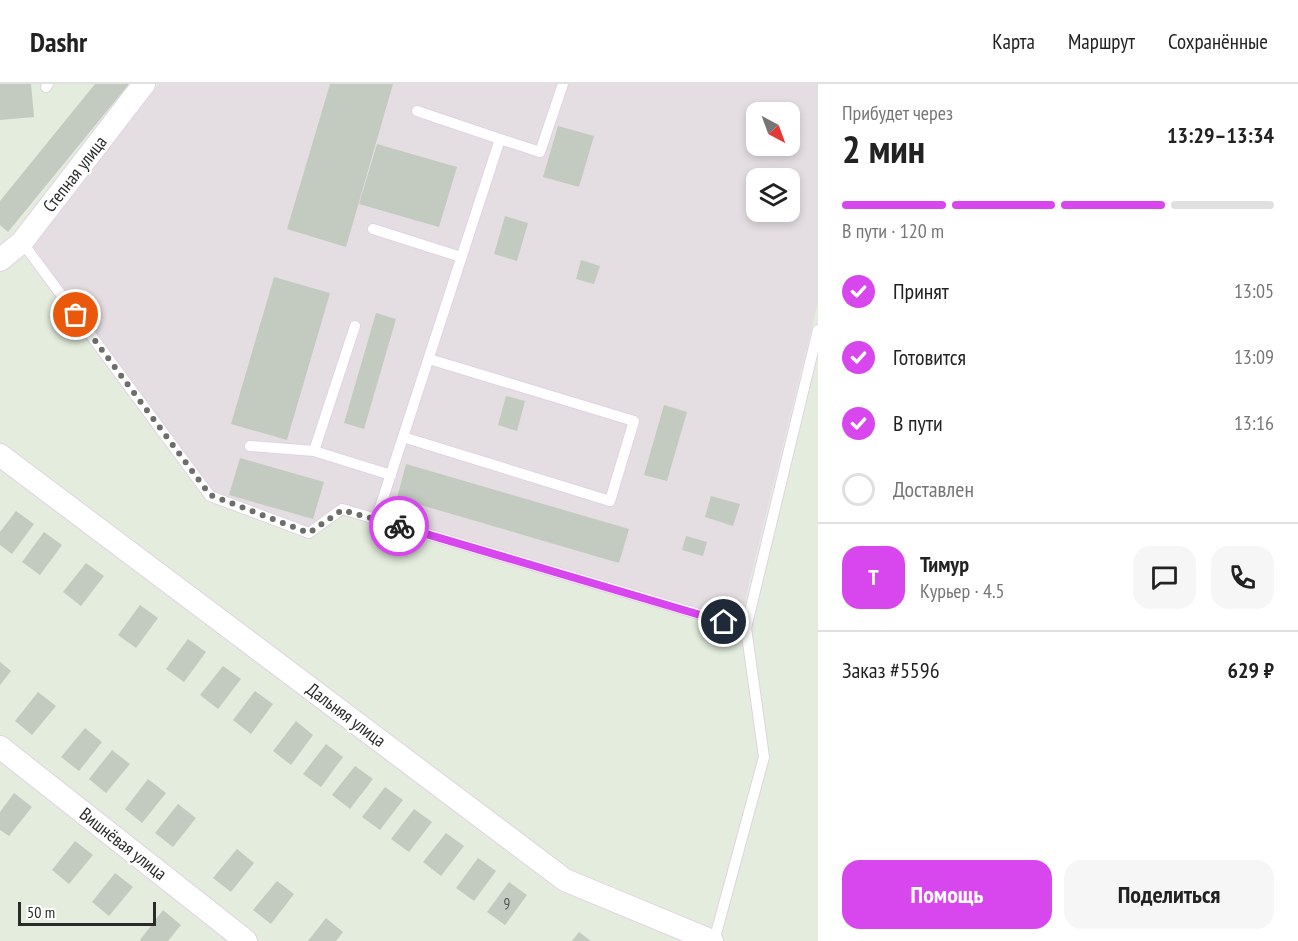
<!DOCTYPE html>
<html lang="ru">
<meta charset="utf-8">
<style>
:root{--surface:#fff;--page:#f6f6f6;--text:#222;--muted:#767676;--line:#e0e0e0;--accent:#d847ee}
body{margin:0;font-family:"PT Sans Narrow",sans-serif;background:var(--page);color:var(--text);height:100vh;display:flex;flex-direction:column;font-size:22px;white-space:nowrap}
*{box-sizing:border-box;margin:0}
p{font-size:20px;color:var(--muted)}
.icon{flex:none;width:33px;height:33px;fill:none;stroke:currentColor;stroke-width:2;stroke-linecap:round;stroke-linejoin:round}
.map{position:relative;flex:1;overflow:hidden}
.panel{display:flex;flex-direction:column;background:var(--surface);width:480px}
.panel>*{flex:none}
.needle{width:39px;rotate:139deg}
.fabs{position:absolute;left:746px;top:18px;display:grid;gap:12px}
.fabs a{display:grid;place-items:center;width:54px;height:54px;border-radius:12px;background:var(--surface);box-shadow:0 3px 9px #0003;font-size:30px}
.scale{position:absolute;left:18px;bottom:15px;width:138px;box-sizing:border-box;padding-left:6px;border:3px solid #2a2a2a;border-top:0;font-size:16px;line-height:21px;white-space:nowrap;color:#2a2a2a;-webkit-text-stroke:4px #fff;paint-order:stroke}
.pin{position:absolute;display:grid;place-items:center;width:51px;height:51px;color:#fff;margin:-26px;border:3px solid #fff;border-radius:50%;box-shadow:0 2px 6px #0007}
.courier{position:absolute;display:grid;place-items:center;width:60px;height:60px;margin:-30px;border:4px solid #d847ee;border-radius:50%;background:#fff;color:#222;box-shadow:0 2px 8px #0007}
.head em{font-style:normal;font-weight:600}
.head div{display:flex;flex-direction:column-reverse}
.head{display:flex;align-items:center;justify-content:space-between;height:102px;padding:0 24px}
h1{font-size:39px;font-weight:600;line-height:45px}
.bar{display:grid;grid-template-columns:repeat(4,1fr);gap:9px 6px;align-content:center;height:72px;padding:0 24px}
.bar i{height:8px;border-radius:4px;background:var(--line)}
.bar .on{background:var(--accent)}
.bar p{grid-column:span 4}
.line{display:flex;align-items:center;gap:15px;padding:0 24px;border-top:2px solid var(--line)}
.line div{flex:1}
.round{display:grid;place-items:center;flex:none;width:63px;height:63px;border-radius:18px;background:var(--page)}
ol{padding:0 24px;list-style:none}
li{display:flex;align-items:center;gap:18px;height:66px}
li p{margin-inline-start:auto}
li .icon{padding:6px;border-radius:50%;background:var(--accent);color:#fff;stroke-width:4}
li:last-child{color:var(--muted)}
li i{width:33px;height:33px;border:3px solid var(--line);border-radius:50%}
.primary-button{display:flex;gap:12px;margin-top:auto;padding:12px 24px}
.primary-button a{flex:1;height:69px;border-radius:18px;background:var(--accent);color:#fff;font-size:24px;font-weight:600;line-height:69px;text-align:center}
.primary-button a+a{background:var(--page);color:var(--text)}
header{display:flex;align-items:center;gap:36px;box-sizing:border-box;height:84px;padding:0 30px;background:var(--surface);border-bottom:2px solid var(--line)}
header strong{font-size:28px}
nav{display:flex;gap:33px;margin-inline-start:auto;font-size:21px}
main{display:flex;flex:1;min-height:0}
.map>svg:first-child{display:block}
.industrial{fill:#e4dee2;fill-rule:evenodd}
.building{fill:#c3cac0}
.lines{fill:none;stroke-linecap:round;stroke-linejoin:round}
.service-casing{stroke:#e0d3e2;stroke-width:12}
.minor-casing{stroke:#e0d3e2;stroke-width:24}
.service{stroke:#fff;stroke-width:10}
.minor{stroke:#fff;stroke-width:22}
.done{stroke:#6b6e69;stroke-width:6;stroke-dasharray:0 10.8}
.route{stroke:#d847ee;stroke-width:8}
.labels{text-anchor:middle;stroke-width:5;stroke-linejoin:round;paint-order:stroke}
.number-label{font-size:15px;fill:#505250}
.street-label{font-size:18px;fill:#2a2a2a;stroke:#fff}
</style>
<header>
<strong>Dashr</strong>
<nav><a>Карта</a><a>Маршрут</a><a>Сохранённые</a></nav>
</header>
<main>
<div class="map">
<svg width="818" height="857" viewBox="0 0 818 857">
<rect width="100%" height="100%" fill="#e3ecdd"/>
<path class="industrial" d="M159,0H818V218L740,536L341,421L308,444L212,409L25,158ZM756,28H789V62H756ZM756,94H789V128H756Z"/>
<path class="building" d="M0,0H31L34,33L0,36Z
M95,0H129L8,148L0,141V117Z
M330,0H393L346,163L287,145Z
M558,42L594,52L579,103L543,93Z
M377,60L457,83L439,143L359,120Z
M505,132L528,139L517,177L494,170Z
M581,176L600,182L594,200L576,195Z
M274,193L330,209L287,356L231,340Z
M376,229L396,235L364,345L344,339Z
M506,312L525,317L517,347L498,341Z
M664,321L687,328L667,397L644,391Z
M240,374L324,398L313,435L229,411Z
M406,380L629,445L619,479L397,414Z
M711,412L740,420L733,442L705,433Z
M16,427L34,440L12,470L0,461V448Z
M44,448L62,461L40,491L22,478Z
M686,452L707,458L703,472L682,466Z
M86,479L104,492L81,522L63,508Z
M140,521L158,534L136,564L118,551Z
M188,555L206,568L184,598L166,585Z
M0,578L11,587L0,601Z
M223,582L241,595L218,625L200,611Z
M255,607L273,620L251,650L233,636Z
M38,608L56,622L32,651L15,637Z
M296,637L313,651L291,681L273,667Z
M85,644L102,658L79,687L61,673Z
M326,660L343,673L321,703L303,690Z
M112,666L130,680L106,709L89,695Z
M355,682L373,695L350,725L332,711Z
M148,695L166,709L142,739L125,725Z
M385,703L403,716L380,746L362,733Z
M14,709L32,723L9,752L0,746V728Z
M178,720L196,734L173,763L155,749Z
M414,725L432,738L409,768L391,755Z
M446,749L464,762L441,792L423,778Z
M75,757L93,771L69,800L52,786Z
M237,765L254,779L231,808L213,794Z
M478,774L496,787L474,817L456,804Z
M115,789L133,803L109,832L92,818Z
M277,797L294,810L271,840L253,826Z
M509,798L527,811L505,841L487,828Z
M163,826L181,841L168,857H141L140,856Z
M326,834L343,848L336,857H308Z
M579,848L591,857H572Z"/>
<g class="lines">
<defs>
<path id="service" d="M46,3L48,0
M417,27L500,55
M373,145L461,173
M22,158L210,412L309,449L342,425L746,544
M355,242L314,367L391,391
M403,353L610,417L634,337L429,275
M250,362L314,367
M376,436L500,55L540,68L563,0
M714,857L764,673L746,544L818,246"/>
<path id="minor" d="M0,176L22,158L144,0
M0,371L565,796L712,857
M0,663L246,857"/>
</defs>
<use href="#service" class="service-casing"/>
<use href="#minor" class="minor-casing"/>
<use href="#service" class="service"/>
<use href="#minor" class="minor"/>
</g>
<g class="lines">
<path class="done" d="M76,231L210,411L309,449L342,426L399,442"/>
<path class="route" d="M399,442L724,538"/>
</g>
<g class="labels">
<g class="number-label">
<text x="507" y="825">9</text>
</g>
<g class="street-label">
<text transform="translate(75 90) rotate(-52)" y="6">Степная улица</text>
<text transform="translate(346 631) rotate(37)" y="6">Дальняя улица</text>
<text transform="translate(123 760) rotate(38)" y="6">Вишнёвая улица</text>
</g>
</g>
</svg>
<div class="fabs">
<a><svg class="needle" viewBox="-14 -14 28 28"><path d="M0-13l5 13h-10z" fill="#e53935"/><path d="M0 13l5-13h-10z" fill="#767676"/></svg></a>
<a><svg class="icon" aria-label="layers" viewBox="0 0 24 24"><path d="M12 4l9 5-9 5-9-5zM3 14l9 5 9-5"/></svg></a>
</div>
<div class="scale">50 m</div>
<div class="pin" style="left:76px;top:231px;background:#ea580c"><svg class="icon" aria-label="bag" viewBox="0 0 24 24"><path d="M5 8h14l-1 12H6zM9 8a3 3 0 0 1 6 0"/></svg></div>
<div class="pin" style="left:724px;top:538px;background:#1f2937"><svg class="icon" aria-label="home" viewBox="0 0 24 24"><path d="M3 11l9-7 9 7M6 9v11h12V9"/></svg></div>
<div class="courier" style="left:399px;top:442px"><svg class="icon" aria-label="bike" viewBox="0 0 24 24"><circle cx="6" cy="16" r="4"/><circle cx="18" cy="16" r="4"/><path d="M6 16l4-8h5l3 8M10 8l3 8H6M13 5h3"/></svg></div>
</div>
<section class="panel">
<div class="head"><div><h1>2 мин</h1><p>Прибудет через</p></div><em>13:29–13:34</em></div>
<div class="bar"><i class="on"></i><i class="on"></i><i class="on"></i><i></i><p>В пути · 120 m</p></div>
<ol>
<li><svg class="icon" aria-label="check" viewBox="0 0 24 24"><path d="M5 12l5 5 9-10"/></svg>Принят<p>13:05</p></li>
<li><svg class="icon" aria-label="check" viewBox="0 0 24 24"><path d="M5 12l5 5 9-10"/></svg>Готовится<p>13:09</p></li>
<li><svg class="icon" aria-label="check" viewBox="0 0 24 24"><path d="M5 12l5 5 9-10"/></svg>В пути<p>13:16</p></li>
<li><i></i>Доставлен</li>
</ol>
<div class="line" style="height:108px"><b class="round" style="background:var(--accent);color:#fff">Т</b><div><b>Тимур</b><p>Курьер · 4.5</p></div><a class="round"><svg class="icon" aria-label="chat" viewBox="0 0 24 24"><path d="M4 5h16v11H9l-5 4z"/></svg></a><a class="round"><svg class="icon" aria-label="phone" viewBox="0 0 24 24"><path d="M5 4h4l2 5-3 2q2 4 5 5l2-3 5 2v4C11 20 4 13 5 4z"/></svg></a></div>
<div class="line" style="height:78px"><div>Заказ #5596</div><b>629 ₽</b></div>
<div class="primary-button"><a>Помощь</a><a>Поделиться</a></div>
</section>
</main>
